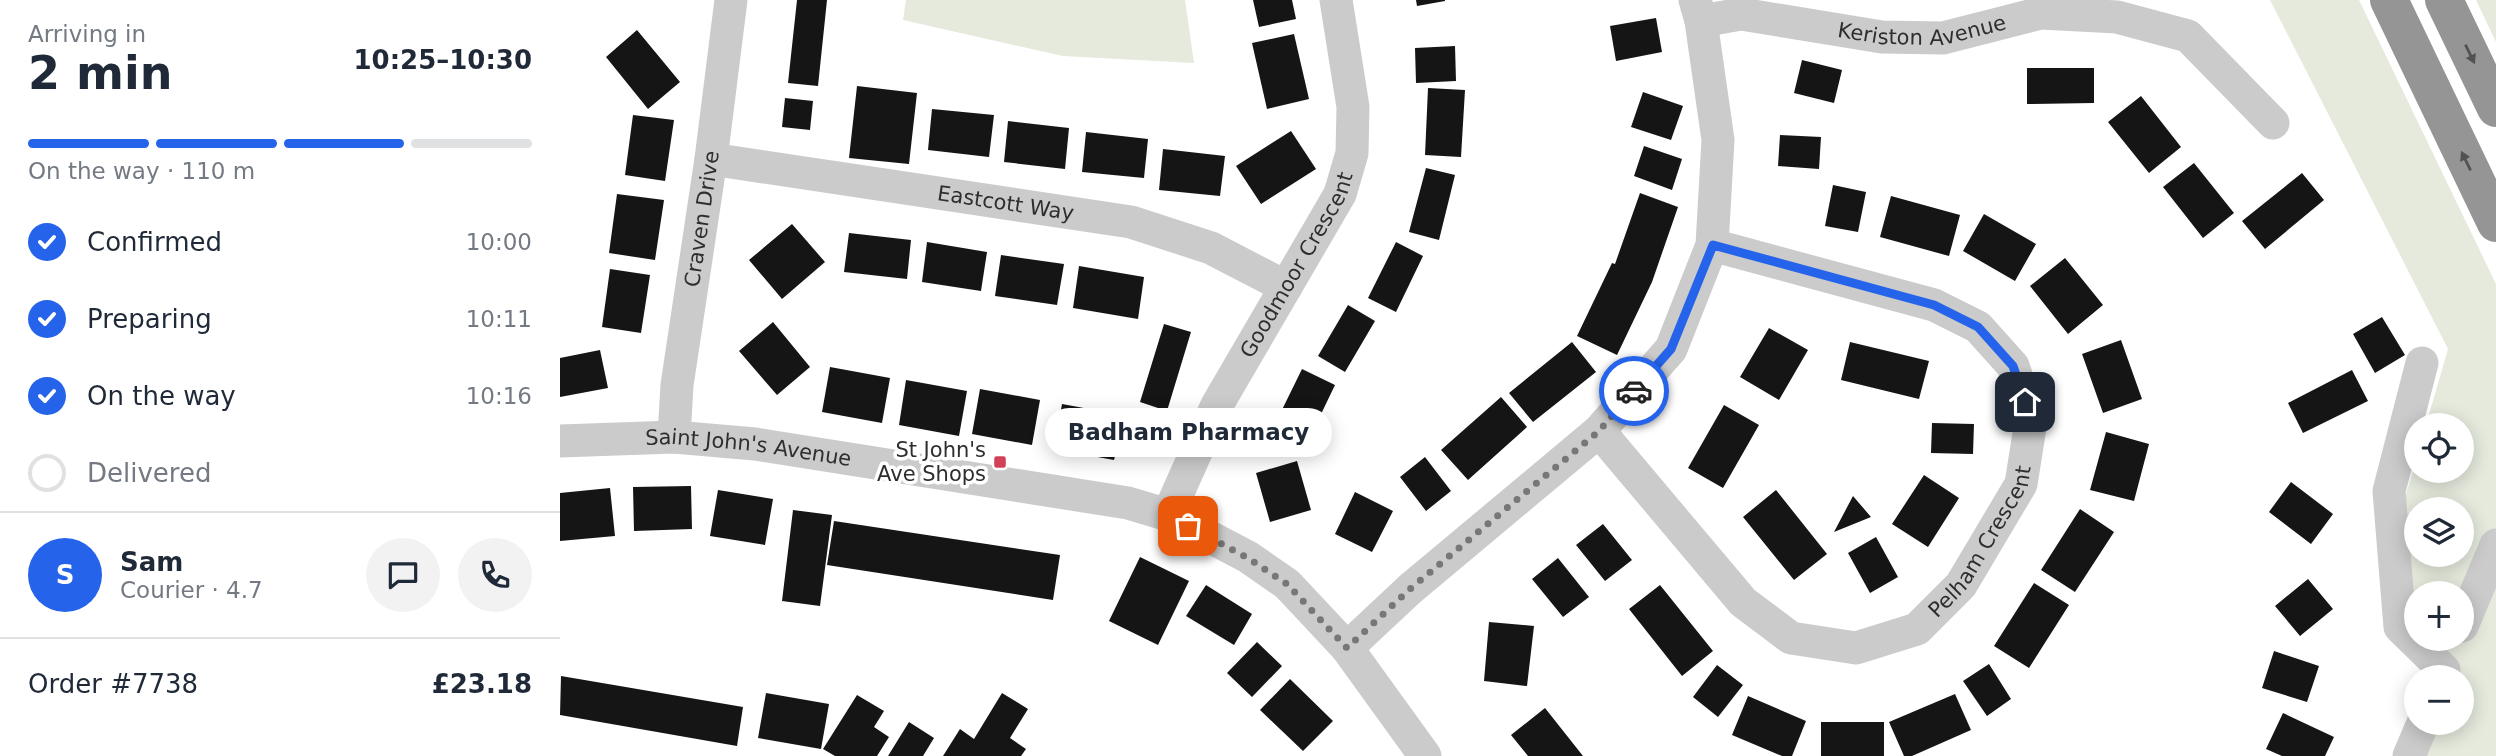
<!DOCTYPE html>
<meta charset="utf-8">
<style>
:root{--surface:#fff;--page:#f2f2f3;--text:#1f2937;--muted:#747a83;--line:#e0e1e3;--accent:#2563eb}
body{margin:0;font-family:"DejaVu Sans",sans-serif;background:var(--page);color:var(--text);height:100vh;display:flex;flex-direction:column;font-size:26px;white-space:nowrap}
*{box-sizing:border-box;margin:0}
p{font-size:23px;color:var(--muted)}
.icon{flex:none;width:38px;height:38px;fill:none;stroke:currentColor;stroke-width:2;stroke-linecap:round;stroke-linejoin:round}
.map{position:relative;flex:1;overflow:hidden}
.drawer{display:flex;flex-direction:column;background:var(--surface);width:560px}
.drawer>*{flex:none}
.buttons{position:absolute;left:1844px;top:413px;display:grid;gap:14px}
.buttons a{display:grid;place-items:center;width:70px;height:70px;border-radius:50%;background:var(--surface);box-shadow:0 4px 18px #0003;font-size:35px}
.pin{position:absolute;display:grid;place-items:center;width:60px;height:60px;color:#fff;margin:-30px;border-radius:14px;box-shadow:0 4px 10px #0006}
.courier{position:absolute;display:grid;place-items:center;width:70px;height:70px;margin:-35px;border:5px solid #2563eb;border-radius:50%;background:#fff;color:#222;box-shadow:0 2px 9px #0007}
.bubble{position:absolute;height:49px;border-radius:24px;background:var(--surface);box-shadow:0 4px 18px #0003;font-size:23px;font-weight:700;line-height:49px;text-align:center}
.overview em{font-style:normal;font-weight:700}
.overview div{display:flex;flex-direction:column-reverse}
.overview{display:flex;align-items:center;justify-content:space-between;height:119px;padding:0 28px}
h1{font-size:46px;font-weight:700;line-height:52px}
.bar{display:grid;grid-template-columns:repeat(4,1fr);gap:10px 7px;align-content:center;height:84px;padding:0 28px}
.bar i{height:9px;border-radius:5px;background:var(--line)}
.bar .selected{background:var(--accent)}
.bar p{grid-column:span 4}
.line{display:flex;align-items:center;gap:18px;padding:0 28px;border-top:2px solid var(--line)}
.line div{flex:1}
.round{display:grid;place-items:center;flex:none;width:74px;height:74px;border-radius:37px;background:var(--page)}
ol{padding:0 28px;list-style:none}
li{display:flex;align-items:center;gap:21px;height:77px}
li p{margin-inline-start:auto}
li .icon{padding:7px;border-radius:50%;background:var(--accent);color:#fff;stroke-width:4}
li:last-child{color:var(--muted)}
li i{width:38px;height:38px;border:4px solid var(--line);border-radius:50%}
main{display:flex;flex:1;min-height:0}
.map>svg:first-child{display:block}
.green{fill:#e5eadd;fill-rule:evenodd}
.building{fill:#151515}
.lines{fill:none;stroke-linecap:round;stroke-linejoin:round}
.minor{stroke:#cbcbcb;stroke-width:33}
.highway{stroke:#959595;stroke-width:38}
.oneway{fill:#525252}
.done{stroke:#777;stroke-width:7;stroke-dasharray:0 12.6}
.route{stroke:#2563eb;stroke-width:9}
.poi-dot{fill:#d44057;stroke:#fff;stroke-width:2.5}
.labels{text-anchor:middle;stroke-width:7;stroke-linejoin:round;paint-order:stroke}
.street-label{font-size:21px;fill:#2e2e2e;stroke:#fff}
.poi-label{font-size:21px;fill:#2e2e2e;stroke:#fff;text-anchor:end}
</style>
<main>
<section class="drawer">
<div class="overview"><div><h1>2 min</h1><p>Arriving in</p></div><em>10:25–10:30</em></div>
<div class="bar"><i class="selected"></i><i class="selected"></i><i class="selected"></i><i></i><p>On the way · 110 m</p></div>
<ol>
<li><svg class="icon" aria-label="check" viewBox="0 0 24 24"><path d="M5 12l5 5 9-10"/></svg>Confirmed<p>10:00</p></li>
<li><svg class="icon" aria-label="check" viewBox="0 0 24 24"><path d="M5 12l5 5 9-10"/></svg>Preparing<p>10:11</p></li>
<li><svg class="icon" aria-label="check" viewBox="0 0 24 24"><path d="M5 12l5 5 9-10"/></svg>On the way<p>10:16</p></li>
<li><i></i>Delivered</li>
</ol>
<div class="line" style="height:126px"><b class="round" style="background:var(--accent);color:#fff">S</b><div><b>Sam</b><p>Courier · 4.7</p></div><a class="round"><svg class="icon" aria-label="chat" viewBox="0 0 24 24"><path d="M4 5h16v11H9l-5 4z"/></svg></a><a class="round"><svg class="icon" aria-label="phone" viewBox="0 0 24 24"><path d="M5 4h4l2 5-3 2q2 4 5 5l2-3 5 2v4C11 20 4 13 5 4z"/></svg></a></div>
<div class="line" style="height:91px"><div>Order #7738</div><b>£23.18</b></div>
</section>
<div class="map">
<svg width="1936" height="756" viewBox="0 0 1936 756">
<rect width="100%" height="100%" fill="#fff"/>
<path class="green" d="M346,0H625L634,63L503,56L343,20Z
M1710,0H1799L1936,284V756H1849L1863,723H1902V677H1881L1840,627L1845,497L1857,458V471H1902V425H1866L1888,349ZM1857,509H1902V555H1857ZM1857,593H1902V639H1857Z
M1916,0H1936V42Z"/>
<path class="building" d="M237,0H267L258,86L228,83Z
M693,0H732L736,19L699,27Z
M856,0H885V1L857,6Z
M1096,18L1102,52L1056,61L1050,26Z
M77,30L120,82L88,109L46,57Z
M734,34L749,99L707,109L692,43Z
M895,46L896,81L856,83L855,48Z
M1242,60L1282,70L1274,103L1234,93Z
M1467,68H1534V103L1467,104Z
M297,86L357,93L349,164L289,158Z
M868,88L905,90L901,157L865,155Z
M1083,92L1123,106L1111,140L1071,127Z
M1581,96L1621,147L1589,173L1548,122Z
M225,98L253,101L250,130L222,127Z
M372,109L434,115L429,157L368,150Z
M73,115L114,120L105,181L65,175Z
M448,121L509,128L505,169L444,162Z
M731,131L756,169L701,204L676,166Z
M526,132L588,139L584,178L522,172Z
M1220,135L1261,137L1259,169L1218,166Z
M1084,146L1122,159L1112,190L1074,176Z
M603,149L665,156L660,196L599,190Z
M1634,163L1674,213L1643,238L1603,187Z
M866,168L895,175L879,240L849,232Z
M1742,173L1764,200L1705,249L1682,221Z
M1273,185L1306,192L1298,232L1265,226Z
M1080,193L1118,207L1092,282L1057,355L1017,336L1052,263L1055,264Z
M57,194L104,200L95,260L49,253Z
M1331,196L1400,215L1389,256L1320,237Z
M1424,214L1476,244L1455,281L1403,251Z
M232,224L265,262L222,299L189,260Z
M289,233L351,240L347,279L284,272Z
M367,242L427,252L421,291L362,282Z
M836,242L863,256L836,312L808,298Z
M441,255L504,264L497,305L435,296Z
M1505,258L1543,305L1508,334L1470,286Z
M519,266L584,277L578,319L513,308Z
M50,269L90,275L81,333L42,327Z
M788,305L815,321L785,372L758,356Z
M1822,317L1845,355L1815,373L1793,334Z
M213,322L250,367L217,395L179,351Z
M604,324L631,332L607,411L580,402Z
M1209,328L1248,350L1219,400L1180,377Z
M1561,340L1582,399L1543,413L1522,354Z
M1012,342L1036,372L973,422L949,393Z
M1290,342L1369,361L1359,399L1281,380Z
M40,350L48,388L0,397V358Z
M270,367L330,378L322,423L262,412Z
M742,369L775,385L750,437L717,420Z
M1792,370L1808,401L1743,433L1728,403Z
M346,380L407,391L399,436L339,425Z
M420,389L480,400L472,445L412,434Z
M941,397L967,427L908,480L881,450Z
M502,404L562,415L582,438L580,452L557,448L554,460L494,449Z
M1164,405L1199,425L1163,488L1128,468Z
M1372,423L1414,424L1413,454L1371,453Z
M1546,432L1589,444L1574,501L1530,490Z
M865,457L891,491L866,511L840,477Z
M737,461L751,510L710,522L696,473Z
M1364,475L1399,498L1368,547L1332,524Z
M1731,482L1773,514L1751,544L1709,512Z
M131,486L132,529L74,531L73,487Z
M50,488L55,536L0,541V493Z
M158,490L213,499L205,545L150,536Z
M1216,490L1267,554L1234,580L1183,517Z
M795,492L833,511L812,552L775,534Z
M1293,496L1311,517L1274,532Z
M1520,509L1554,532L1515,592L1481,570Z
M233,510L272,515L260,606L222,601Z
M274,521L500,555L493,600L267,565Z
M1043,524L1072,560L1045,581L1016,545Z
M1316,537L1338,577L1310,593L1288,553Z
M580,557L629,581L598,645L549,621Z
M998,558L1029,597L1003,617L972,579Z
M1748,579L1773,609L1740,636L1715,606Z
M1474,583L1509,605L1469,668L1434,646Z
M646,585L692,614L674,645L626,616Z
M1100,585L1153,651L1122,676L1069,609Z
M929,622L974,626L967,686L924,681Z
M697,642L722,666L692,697L667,673Z
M1714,651L1759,666L1747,702L1702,688Z
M1429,664L1451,699L1427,716L1403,681Z
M1157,665L1183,685L1158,717L1133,697Z
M1,676L183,707L177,746L0,715Z
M730,679L773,721L743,751L700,710Z
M206,693L269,704L261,749L198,738Z
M442,693L468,709L450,738L466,749L461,756H383L400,729L414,739Z
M1395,694L1411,730L1352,756H1344L1329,722Z
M297,695L324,711L314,727L329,737L317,756H275L263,749Z
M1188,696L1246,721L1232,756H1222L1172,735Z
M985,708L1023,756H968L951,735Z
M1723,713L1774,737L1765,756H1722L1706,749Z
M349,722L374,738L363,756H328Z
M1261,722H1324V756H1261Z"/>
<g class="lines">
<g class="minor">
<path id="s1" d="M1141,21L1181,14L1322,37L1383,38L1481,13L1557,17L1628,36L1713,123"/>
<path id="s2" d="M151,159L571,222L651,248L726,287"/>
<path d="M1862,363L1829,491L1840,627L1884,670"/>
<path id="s3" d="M1039,431L1183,602L1231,638L1296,648L1357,629L1401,585L1461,484L1471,421L1453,366L1418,327L1374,305L1152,245"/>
<path id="s4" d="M114,437L117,385L151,159L171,0"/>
<path id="s5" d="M0,441L114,437L195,444L568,503L608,515L688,557L727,584L787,648L865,756"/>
<path id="s6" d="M608,515L657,405L780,194L792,153L793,107L776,0"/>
<path d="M1902,626L1936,545"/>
<path d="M787,648L850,589L1039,431L1111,349L1152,245L1158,140L1141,21L1135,0"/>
<path d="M1849,756L1863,723"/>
</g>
<path class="highway" d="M1829,0L1936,223
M1884,0L1936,108"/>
</g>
<defs><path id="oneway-solid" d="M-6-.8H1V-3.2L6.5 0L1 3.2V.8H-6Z" transform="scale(1.75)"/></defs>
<g class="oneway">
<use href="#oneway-solid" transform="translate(1910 54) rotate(64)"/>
<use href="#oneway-solid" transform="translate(1906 161) rotate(-116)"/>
</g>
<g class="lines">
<path class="done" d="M628,526L688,558L727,584L787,648L850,589L1039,431L1074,391"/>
<path class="route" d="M1074,391L1111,349L1153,245L1374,305L1418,327L1453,366L1465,402"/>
</g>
<rect class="poi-dot" x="433" y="455" width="14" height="14" rx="3.5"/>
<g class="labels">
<g class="street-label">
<text dy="7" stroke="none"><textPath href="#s1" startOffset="224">Keriston Avenue</textPath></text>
<text dy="7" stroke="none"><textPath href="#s2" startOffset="298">Eastcott Way</textPath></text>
<text dy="7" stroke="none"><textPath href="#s4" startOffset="220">Craven Drive</textPath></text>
<text dy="7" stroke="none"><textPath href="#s6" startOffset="282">Goodmoor Crescent</textPath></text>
<text dy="7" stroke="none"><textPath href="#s5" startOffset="189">Saint John's Avenue</textPath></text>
<text dy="7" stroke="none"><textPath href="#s3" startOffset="523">Pelham Crescent</textPath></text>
</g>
<g class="poi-label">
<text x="426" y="457">St John's<tspan x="426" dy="24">Ave Shops</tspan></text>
</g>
</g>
</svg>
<div class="buttons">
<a><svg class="icon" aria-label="locate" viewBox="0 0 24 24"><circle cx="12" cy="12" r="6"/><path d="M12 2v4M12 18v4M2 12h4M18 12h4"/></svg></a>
<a><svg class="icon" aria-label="layers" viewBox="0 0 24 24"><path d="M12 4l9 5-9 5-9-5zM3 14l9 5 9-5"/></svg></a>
<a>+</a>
<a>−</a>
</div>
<div class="pin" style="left:628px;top:526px;background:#ea580c"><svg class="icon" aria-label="bag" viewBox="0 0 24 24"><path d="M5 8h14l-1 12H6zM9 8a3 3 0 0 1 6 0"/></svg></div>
<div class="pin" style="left:1465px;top:402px;background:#1f2937"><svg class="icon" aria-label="home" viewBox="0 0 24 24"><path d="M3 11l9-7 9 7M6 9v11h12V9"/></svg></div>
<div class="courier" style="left:1074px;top:391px"><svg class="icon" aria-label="car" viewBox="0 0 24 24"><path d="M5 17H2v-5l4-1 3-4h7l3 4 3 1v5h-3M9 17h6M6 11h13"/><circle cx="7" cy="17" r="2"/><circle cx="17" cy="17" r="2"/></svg></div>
<div class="bubble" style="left:485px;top:408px;width:287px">Badham Pharmacy</div>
</div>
</main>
